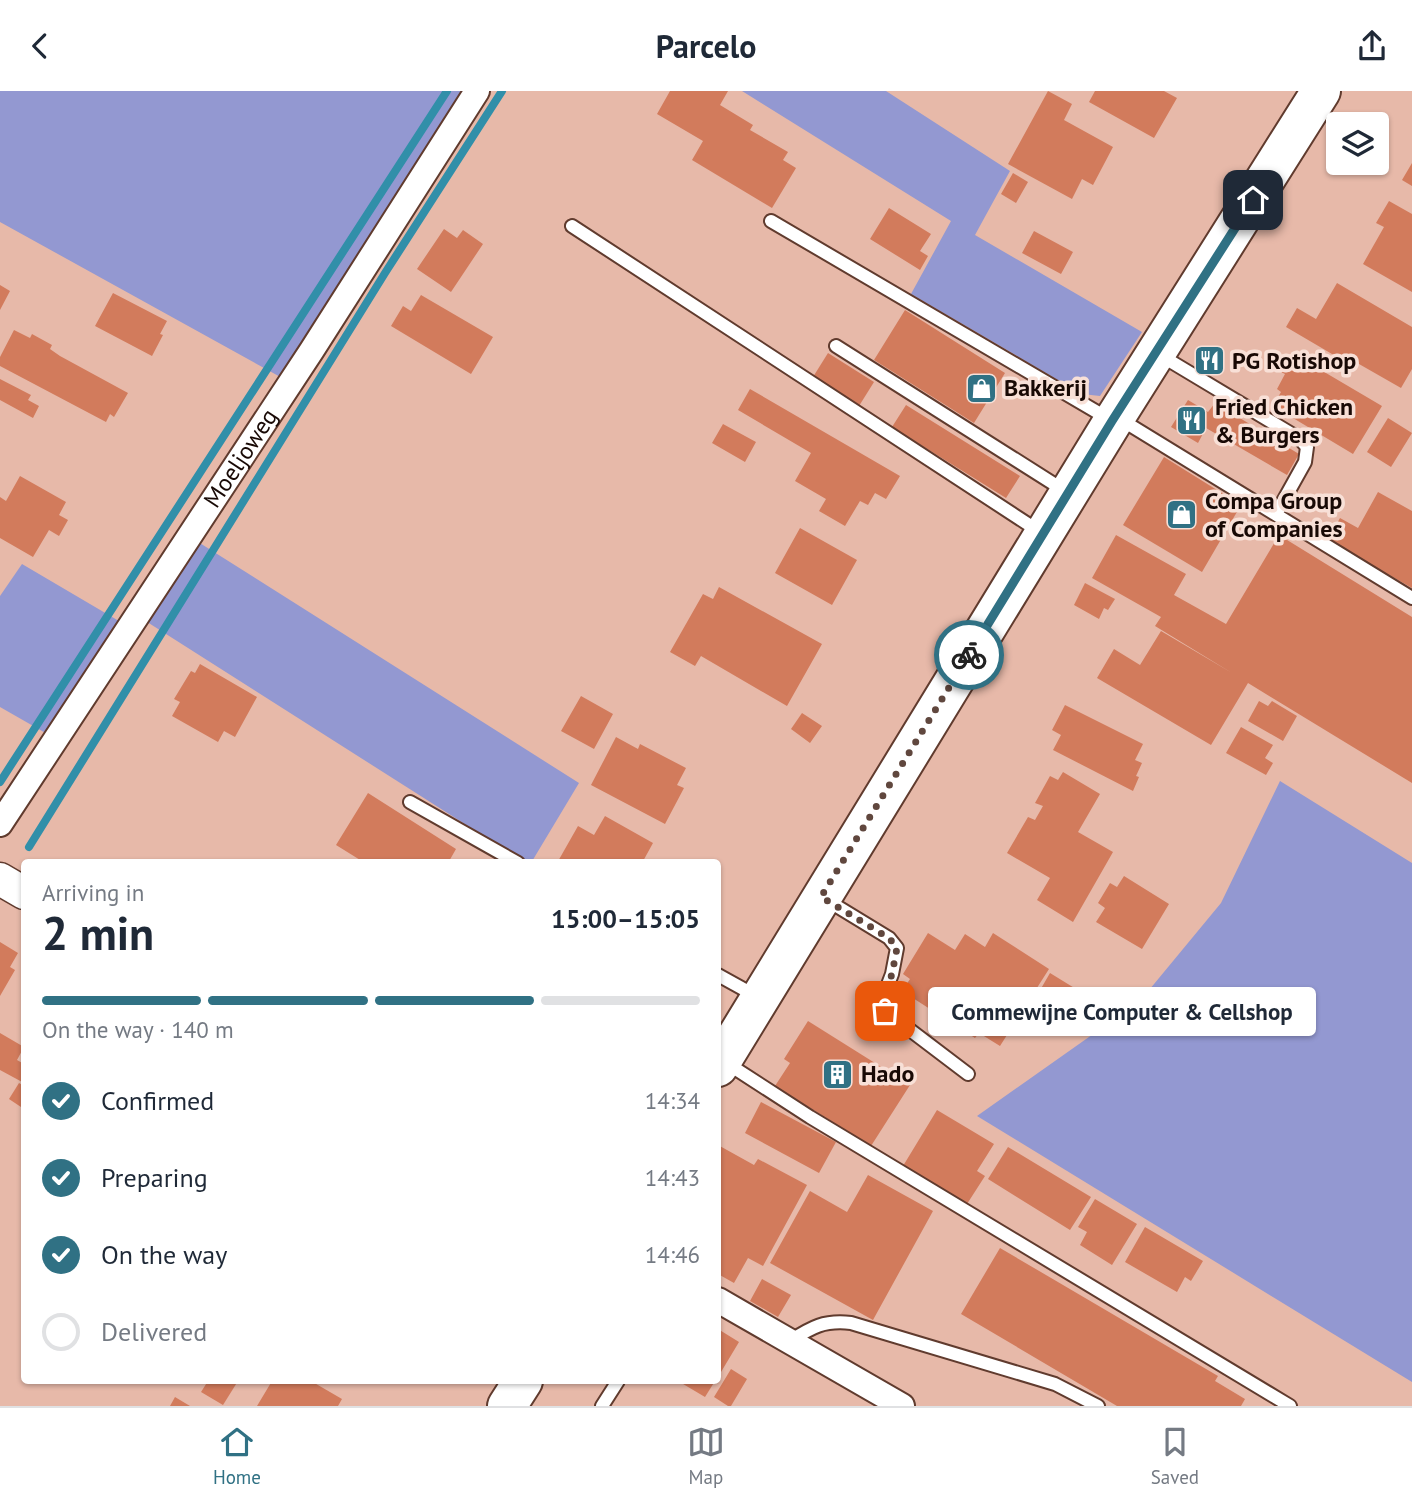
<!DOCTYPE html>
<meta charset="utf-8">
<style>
:root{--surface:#fff;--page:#f2f2f3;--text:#1f2937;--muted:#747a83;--line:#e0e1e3;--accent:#307184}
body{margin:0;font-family:"PT Sans",sans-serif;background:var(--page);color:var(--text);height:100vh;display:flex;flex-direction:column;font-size:26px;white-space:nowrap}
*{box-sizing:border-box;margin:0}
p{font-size:23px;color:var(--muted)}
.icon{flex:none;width:38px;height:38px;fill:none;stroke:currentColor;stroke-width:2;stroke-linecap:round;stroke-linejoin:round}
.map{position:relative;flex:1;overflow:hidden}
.panel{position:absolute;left:21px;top:768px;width:700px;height:525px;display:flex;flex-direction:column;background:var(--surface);border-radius:7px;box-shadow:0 2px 5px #0004}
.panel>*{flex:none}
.fabs{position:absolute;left:1326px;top:21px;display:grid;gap:14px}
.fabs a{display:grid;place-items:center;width:63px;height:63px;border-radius:7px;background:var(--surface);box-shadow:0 2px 5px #0004;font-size:35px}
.pin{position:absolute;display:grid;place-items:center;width:60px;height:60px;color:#fff;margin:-30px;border-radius:14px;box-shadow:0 4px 10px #0006}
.courier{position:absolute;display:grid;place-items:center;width:70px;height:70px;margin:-35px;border:5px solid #307184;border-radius:50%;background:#fff;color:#222;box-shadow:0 2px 9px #0007}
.bubble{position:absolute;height:49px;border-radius:7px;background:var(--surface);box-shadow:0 2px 5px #0004;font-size:23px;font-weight:700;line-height:49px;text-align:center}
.overview em{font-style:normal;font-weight:700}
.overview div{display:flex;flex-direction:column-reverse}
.overview{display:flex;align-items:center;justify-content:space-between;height:119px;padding:0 21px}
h1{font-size:46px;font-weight:700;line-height:52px}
.bar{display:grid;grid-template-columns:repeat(4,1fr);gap:10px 7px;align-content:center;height:84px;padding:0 21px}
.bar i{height:9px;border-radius:5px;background:var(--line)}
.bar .active{background:var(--accent)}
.bar p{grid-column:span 4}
ol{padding:0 21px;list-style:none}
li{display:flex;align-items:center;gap:21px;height:77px}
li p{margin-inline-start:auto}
li .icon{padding:7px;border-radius:50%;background:var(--accent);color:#fff;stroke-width:4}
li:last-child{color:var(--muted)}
li i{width:38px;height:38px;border:4px solid var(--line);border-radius:50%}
header{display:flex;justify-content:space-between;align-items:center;height:91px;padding:0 21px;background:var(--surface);font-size:32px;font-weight:700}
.tabs{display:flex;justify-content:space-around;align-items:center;height:98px;border-top:2px solid var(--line);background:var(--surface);font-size:19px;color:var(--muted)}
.tabs a{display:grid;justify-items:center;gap:4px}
.tabs .active{color:var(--accent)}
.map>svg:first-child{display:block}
.green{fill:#9398d1}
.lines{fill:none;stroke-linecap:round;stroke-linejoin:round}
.stream{stroke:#318fa9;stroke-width:8}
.building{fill:#d27b5c}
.service-casing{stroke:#603b2e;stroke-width:16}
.minor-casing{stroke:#603b2e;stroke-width:28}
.tertiary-casing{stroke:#603b2e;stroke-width:35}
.primary-casing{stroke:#603b2e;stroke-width:42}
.service{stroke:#fff;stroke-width:12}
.minor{stroke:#fff;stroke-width:24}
.tertiary{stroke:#fff;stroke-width:32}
.primary{stroke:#fff;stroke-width:38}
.done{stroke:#60473e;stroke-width:7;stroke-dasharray:0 12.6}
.route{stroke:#307184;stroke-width:9}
.labels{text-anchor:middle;stroke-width:7;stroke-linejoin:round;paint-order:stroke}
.poi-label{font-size:24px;font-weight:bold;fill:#180905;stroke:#f8e0d7;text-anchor:start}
.street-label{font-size:24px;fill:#180905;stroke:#f8e0d7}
</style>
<header><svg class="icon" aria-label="back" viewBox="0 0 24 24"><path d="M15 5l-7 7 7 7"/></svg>Parcelo<svg class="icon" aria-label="share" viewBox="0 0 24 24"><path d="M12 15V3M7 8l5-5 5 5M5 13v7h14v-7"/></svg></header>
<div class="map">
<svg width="1412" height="1315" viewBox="0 0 1412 1315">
<rect width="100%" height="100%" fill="#e7b9a9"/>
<path class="green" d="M0,0H467L284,288L0,131Z
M742,0H886L1010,80L975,144L1142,241L1100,305L1082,303L911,203L951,130Z
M195,449L579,692L531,772H526L144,529Z
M22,473L124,533L49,644L0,616V505Z
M1280,690L1412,772V1291L977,1025L1140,910L1221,812Z"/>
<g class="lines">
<path class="stream" d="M0,691L447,0
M29,756L385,182L502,0"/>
</g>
<path class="building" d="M670,0H728L720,14L753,34L750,39L788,61L783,69L796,77L772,117L692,69L703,50L657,23Z
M1048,0L1072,13L1064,29L1113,56L1093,94L1082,88L1072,108L1008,73Z
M1095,0H1164L1177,7L1154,47L1089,11Z
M1412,72V95L1402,89Z
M1013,82L1028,91L1016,112L1001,103Z
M1389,110L1412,123V201L1363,173L1384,136L1376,132Z
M889,117L931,143L920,160L928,165L920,179L870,148Z
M444,138L457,147L463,139L483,153L451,201L417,178Z
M1034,140L1073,161L1061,183L1022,162Z
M1337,192L1412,236V278L1401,297L1352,269L1349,273L1286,236L1297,217L1316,228Z
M0,194L10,200L0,219Z
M113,202L167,230L160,243L163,244L152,265L95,235Z
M421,204L493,246L471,283L391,235L403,215L411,220Z
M905,219L1005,282L974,332L874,269Z
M14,239L30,247L32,243L52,254L50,258L60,265L128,302L114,326L110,323L106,331L0,275V266Z
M828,262L874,291L859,315L813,286Z
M1292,262L1382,315L1353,363L1273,315L1281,301L1277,298L1285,283L1281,281Z
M0,288L31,304L28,309L39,315L33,327L0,309Z
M750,298L900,385L886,408L875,402L868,414L860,410L845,435L819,420L826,408L795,390L811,362L738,319Z
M1188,309L1208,321L1215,312L1299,363L1287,384L1206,337L1198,352L1171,336Z
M906,314L1020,385L1006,407L892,336Z
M1388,327L1412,342L1391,376L1367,361Z
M723,333L756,351L745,371L712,352Z
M1164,366L1241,414L1202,481L1123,434Z
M20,385L66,411L59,424L68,429L59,445L49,439L33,466L0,447V406L6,410Z
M1378,401L1412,420V497L1328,449L1340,427L1358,437Z
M800,437L857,469L832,514L775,482Z
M1116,444L1186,483L1174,504L1226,533L1279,444L1412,526V692L1248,592L1211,654L1097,587L1114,558L1140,574L1161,540L1232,582L1155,535L1161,526L1092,487Z
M1085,492L1115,508L1108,519L1104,517L1099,528L1074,514Z
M719,496L822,553L787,615L701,565L695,575L670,561L703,503L713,508Z
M200,573L257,606L235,646L224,640L218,651L172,625L180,611L174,608L191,580L195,582Z
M581,605L613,623L594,658L561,640Z
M1259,610L1268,615L1272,610L1297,625L1283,650L1248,630Z
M1065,614L1143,653L1135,669L1142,672L1136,685L1139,686L1133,700L1053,659L1061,644L1052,639Z
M802,622L822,635L810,652L791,638Z
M1241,636L1273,654L1265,667L1273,672L1266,684L1226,662Z
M616,646L638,658L640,653L686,677L677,694L684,697L665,733L591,694Z
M1063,681L1100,703L1078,741L1113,761L1073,831L1037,809L1050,787L1007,762L1028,726L1035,729L1043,715L1035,712L1050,685L1058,689Z
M368,702L456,758L448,772H365L336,754Z
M605,725L653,752L642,772H557L578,735L594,744Z
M1124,785L1169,813L1142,858L1096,831L1105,817L1098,812L1110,792L1117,796Z
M928,842L955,859L965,843L985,856L993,842L1049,878L1000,955L979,942L975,947L902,900L910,888L903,883Z
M0,851L18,862L10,876L15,879L0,905Z
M1050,882L1102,914L1091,933L1039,901Z
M808,930L910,994L871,1055L775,995L790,972L784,968Z
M0,942L24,956L17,969L24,973V992L0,979Z
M19,992L24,995V1018L9,1008Z
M761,1011L836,1051L819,1082L745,1042Z
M937,1019L994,1053L977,1080L985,1085L967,1113L903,1075Z
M718,1054L754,1074L758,1068L807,1094L763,1175L748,1167L734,1192L718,1183Z
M1008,1056L1091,1106L1070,1139L988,1088Z
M868,1084L933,1120L873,1229L770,1172L810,1100L847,1121Z
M1095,1108L1137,1133L1112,1174L1080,1154L1087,1141L1078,1136Z
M1145,1136L1203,1170L1191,1190L1185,1186L1177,1201L1125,1171Z
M1000,1157L1218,1285L1215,1290L1245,1308L1241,1315H1117L961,1223Z
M762,1188L791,1204L778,1226L750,1210Z
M718,1238L739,1251L718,1286Z
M731,1278L747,1288L731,1315H728L714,1306Z
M208,1290H238L223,1314L201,1301Z
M272,1290H311L342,1308L338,1315H257Z
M678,1290H715L705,1306Z
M175,1306L190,1315H170Z"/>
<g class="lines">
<defs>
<path id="service" d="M771,130L1109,328
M572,135L1040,441
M836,255L1065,400
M1160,264L1300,348L1307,356L1305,371L1276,423
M1120,328L1412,507
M410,711L518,772
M825,808L889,847L897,857L892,883L881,912L885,920L968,983
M718,884L756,905
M725,971L810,1026L1290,1315
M790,1250C812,1236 824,1229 851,1232L1055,1293L1098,1315
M602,1315L618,1290"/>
<g id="minor">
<path id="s1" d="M0,733L312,259L477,0"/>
<path d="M718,1209L902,1315"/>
</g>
<path id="tertiary" d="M0,788L24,802"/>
<path id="primary" d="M718,976L1113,330L1321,0
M507,1315L523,1290"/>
</defs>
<use href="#service" class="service-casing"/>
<use href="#minor" class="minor-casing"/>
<use href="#tertiary" class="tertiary-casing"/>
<use href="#primary" class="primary-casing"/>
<use href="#service" class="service"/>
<use href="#minor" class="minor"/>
<use href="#tertiary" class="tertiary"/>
<use href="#primary" class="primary"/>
</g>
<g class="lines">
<path class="done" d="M885,920L881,912L892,883L897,857L889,847L821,806L969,564"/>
<path class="route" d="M969,564L1112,330L1253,109"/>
</g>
<defs>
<symbol id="restaurant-square" viewBox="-11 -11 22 22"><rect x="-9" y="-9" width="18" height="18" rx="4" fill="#307184" stroke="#f8e0d7"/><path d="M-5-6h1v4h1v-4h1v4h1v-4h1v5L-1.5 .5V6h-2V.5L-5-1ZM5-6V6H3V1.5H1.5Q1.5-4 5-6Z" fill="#fff"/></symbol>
<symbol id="shop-square" viewBox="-11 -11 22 22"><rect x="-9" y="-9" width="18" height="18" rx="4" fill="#307184" stroke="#f8e0d7"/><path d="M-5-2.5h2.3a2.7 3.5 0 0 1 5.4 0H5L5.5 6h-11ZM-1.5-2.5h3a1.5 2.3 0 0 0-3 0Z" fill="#fff"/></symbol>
<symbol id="building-square" viewBox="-11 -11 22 22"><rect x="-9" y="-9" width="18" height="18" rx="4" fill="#307184" stroke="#f8e0d7"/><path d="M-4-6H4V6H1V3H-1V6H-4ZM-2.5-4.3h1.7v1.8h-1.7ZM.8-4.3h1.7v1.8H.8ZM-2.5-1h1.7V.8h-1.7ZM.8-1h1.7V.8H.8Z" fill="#fff"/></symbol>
</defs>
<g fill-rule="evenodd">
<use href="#restaurant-square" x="1192" y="252" width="35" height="35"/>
<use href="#shop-square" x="964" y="280" width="35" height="35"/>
<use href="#restaurant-square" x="1174" y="312" width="35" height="35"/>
<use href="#shop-square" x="1164" y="406" width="35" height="35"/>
<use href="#building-square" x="820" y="966" width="35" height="35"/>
</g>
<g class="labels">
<g class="poi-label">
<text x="1232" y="278">PG Rotishop</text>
<text x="1004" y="305">Bakkerij</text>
<text x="1215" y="324">Fried Chicken<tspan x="1215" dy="28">&amp; Burgers</tspan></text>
<text x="1205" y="418">Compa Group<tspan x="1205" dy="28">of Companies</tspan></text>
<text x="861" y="991">Hado</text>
</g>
<g class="street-label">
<text dy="8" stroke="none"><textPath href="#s1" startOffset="438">Moeljoweg</textPath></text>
</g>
</g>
</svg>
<div class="fabs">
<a><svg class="icon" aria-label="layers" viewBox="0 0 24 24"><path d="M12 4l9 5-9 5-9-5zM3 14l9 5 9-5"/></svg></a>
</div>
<div class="pin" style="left:885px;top:920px;background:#ea580c"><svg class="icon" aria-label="bag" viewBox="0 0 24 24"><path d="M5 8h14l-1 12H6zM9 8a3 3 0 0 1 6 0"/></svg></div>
<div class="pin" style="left:1253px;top:109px;background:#1f2937"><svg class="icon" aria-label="home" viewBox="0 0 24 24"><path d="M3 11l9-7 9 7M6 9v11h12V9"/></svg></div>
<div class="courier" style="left:969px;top:564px"><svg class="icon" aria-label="bike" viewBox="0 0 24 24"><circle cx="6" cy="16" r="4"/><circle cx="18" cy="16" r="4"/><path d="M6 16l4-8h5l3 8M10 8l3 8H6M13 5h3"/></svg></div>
<div class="bubble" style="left:928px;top:896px;width:388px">Commewijne Computer &amp; Cellshop</div>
<section class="panel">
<div class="overview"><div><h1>2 min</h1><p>Arriving in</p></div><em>15:00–15:05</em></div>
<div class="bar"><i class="active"></i><i class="active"></i><i class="active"></i><i></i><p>On the way · 140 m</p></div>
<ol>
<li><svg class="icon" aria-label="check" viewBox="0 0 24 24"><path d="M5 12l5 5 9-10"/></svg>Confirmed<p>14:34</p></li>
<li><svg class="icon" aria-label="check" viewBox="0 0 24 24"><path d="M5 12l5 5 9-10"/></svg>Preparing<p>14:43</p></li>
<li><svg class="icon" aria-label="check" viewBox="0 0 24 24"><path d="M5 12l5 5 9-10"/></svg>On the way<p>14:46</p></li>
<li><i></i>Delivered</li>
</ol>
</section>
</div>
<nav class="tabs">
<a class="active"><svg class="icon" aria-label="home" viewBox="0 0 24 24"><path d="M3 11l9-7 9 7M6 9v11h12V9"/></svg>Home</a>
<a><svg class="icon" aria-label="map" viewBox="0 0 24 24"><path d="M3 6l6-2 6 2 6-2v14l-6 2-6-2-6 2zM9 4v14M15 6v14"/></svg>Map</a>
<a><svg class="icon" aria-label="saved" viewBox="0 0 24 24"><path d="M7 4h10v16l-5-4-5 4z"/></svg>Saved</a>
</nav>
